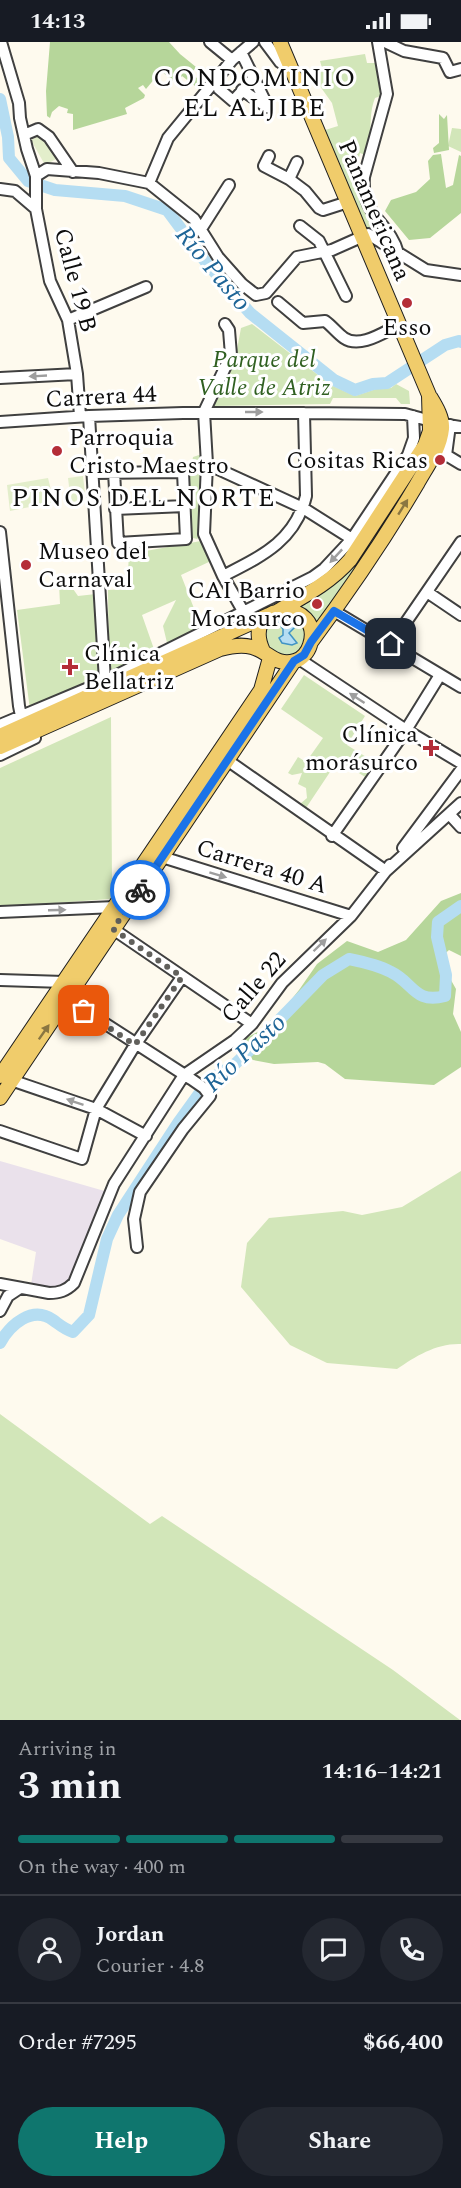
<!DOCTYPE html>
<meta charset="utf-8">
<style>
:root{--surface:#171b24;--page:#242831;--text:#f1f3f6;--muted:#9ea1a6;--line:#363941;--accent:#0f766e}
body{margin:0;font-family:Spectral,serif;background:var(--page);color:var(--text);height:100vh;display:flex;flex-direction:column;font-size:22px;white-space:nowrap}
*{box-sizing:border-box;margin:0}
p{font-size:20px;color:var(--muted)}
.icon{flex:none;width:33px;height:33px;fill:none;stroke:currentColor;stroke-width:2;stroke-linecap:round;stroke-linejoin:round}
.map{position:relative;height:1678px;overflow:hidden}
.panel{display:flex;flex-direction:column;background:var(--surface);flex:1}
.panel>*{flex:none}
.pin{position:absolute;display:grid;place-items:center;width:51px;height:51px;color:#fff;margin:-26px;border-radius:12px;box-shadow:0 3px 9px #0006}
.courier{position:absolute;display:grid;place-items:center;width:60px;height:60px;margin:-30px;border:4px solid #1a73e8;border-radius:50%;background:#fff;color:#222;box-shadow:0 2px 8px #0007}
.overview em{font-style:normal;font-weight:700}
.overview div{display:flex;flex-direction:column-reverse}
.overview{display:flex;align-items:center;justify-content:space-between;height:102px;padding:0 18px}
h1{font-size:39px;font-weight:700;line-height:45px}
.bar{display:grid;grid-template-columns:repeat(4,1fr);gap:9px 6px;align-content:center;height:72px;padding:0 18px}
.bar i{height:8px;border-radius:4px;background:var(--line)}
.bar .active{background:var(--accent)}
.bar p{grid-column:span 4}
.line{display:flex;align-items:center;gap:15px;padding:0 18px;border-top:2px solid var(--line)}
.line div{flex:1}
.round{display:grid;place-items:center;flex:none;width:63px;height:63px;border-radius:32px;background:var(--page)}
.cta{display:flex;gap:12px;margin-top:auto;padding:12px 18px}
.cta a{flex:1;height:69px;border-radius:36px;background:var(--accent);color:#fff;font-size:24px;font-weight:700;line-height:69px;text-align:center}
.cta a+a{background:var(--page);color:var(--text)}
.status{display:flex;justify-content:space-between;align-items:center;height:42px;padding:0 30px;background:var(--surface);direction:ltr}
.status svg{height:16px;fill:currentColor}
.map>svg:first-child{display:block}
.industrial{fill:#eae1eb}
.green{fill:#d2e6b9}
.forest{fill:#b6d69a}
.pitch{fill:#e3eecb}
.water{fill:#b5ddf2;stroke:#4194c5;stroke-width:1.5}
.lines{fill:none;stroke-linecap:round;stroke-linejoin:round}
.river{stroke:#b5ddf2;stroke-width:12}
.minor-casing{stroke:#404040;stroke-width:14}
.major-casing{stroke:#1e1e1e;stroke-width:16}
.minor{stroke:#fff;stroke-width:10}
.major{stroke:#f0cc6b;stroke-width:14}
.oneway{fill:#9e9e9e}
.oneway2{fill:#8a7641}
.done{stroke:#61605c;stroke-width:6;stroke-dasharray:0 10.8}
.route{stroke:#1a73e8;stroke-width:8}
.poi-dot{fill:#b42d38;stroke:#fff;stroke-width:2}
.labels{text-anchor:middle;stroke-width:6;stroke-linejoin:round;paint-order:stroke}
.street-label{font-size:24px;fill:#0d0d0d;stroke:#fff}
.poi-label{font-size:24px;fill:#0d0d0d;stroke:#fff;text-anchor:start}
.park-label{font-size:24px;font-style:italic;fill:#306021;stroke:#fff}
.neighbourhood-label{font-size:26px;letter-spacing:1.5px;fill:#0d0d0d;stroke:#fff}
.water-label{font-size:26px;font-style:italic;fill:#1e6597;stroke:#fff}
</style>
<div class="status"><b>14:13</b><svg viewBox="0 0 49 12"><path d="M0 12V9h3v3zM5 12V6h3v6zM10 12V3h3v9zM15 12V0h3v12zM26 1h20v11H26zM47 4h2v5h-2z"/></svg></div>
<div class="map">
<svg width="461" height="1678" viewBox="0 0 461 1678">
<rect width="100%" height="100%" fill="#fefaee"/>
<path class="industrial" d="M0,1119L108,1150L72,1239L55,1245L31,1243L36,1210L0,1197Z"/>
<path class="green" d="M365,12L367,21H376L380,24L384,53L375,56C370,69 371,79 370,92C369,99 367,106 365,113L360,111C351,146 376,174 393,202L368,188L363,183L322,89L338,84L332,61L312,33L321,30L322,26L320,19Z
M452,86L461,87V110L448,104Z
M252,282L331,343L355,354L376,347L391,346L396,342L409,349L410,362H401L396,356H333L330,362L212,364L236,313L241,286Z
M433,395L420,431L316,587L308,570L296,562L321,549Z
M202,412V492L197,497L189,495L188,432H190L193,415Z
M201,499L211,519L181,533L202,587L168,605L163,584L176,558L142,573L155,610L109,630L108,548L127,547L129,512Z
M59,542L71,544L78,554L96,552L101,636L30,668L17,568L60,562Z
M281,573L300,578C302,581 306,587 306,591C309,615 271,623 265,599C264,595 266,589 266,585Z
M304,633L365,674L347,703L379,723L370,738L338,718L304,769L294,762H300L307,756L306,746L298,742L302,731L292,733L288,731L298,715L306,720L323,696L281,667Z
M111,675L112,845H117L110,857L0,865V726Z
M461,1129V1302C437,1301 416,1314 397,1327L327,1321L290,1303L241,1245L247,1201L269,1176L343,1169L362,1173L402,1165Z
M0,1372L150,1482L162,1474L393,1628L460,1678H0Z"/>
<path class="forest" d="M50,0H169L180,12L196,25L191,32L200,38L195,44L182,34L178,39H173L161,29L146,47L143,43L138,46L145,53L144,56L125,66L127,72L73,88V72L67,71L68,67L59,64L52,70L50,76L47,74L46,49Z
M439,72L444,77L447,73L449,108L434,111L433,106L439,101Z
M441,112L446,146L453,143L459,113L461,114V171L430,196L409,198L385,169L391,158L416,150L430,137L428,119L433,113Z
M461,851V914L449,908L439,917L456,947L453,972L461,990V1025L434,1043L345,1037L325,1022L318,1020L274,1022L253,1018L235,1007L244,997L271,983L299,948L317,922L347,899L378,910L406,898L441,859Z"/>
<path class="pitch" d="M45,90L60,115L45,123L31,98Z
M83,434L86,460L71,461L68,436Z
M48,436L54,460L10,469L7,443Z"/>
<path class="water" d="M282,577H291L298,582L289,591L297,601L292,603L282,601L279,596L283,593V587L277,579Z"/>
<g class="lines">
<path class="river" d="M0,57L8,95L9,116L28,139L55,148L125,154L167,168L205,219L250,271L334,338L355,348L373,342L387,341L445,303L459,299L461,300
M0,1301C10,1283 32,1263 53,1278C60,1283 64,1287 73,1290L89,1273L107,1197L118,1173L178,1081L209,1038L234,1023L253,1005L323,933L349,917C364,920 378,923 391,930C414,941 414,962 445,954L446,933L437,895L438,880L461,864"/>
<defs>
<path id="minor" d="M1,0L19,61L20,76L27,107L36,134V167L50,239L68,278L77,332L80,374
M210,0L232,18
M265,0L280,20L292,28
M378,0L387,52L364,135C361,175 390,180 398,211
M385,0L404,9L443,16L450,30L461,27
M241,10L268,65
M219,47L233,59L254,36
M242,48L267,65
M24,93L38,87L49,95L73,130
M269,114L264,124L289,137L305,149L319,166L323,168L348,160
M36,134L47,127L99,131L149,141L194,177L218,215L242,242L256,253L266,251L297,215L332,208L368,192L426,228L461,233
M289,137L297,120
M149,141L168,96L232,18L253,0
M0,147L15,149L36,167
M300,184L319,199L346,254
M201,187L229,143
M278,260L303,281L325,279C332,284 337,291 344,296C360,307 384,290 399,283
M68,278L146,245
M225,282L229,288L231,313L204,370L207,422L204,492L223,534L243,569
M0,336L77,332
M89,374L105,639
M0,380L89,374L183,371H304L405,372L442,382L461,385
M441,410L461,422
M446,413L450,383
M207,422L303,466L352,497
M93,431L183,430L186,497L118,501L114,430
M115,467L185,464
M0,490L19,664L21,674
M223,534C262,514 295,499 306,454L304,371
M427,550L461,573
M334,569L461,645
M391,602L461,500
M299,617L406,688L461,721
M0,683L105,639L313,535L324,527L352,497L408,413L414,396L413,374
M0,713L35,696
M227,718L386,829L390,823
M450,773L461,785
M332,794L406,688L440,633
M403,806L461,728
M162,815L351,874
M0,870L115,865
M113,887L252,982
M0,938L64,940
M67,957L191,1037L204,1046L210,1054L183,1087L140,1150L134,1177L137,1205
M11,1038L96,1067L146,1094
M0,1089L82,1117L96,1067L135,1003L182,935
M0,1242L49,1251C59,1251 66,1249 74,1241L114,1142L184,1033L235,998L252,982L282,941L351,874L386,829L461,761
M0,1269L8,1254L20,1246"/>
<path id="major" d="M280,0L429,353C435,363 443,375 442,387C440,407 427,424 417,442C385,496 349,549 311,600
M278,569C304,554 330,541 350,518L425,403L430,389L429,353
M0,694L269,573
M0,705L220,607C231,604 241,602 252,605C268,609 276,625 295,619C302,617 308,610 310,603C325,556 239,557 263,609
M0,1034L261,648L270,616
M0,1056L294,619"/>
</defs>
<use href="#minor" class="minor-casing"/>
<use href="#major" class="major-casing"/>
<use href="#minor" class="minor"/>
<use href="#major" class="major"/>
</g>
<defs><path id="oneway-solid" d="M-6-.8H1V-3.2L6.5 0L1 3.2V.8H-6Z" transform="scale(1.5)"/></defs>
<g class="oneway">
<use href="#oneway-solid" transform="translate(38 334) rotate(177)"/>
<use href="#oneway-solid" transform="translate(254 370)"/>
<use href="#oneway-solid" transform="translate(336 514) rotate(133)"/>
<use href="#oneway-solid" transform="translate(357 656) rotate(-147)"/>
<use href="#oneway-solid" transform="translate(218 833) rotate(17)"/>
<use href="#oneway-solid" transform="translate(57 868) rotate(-2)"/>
<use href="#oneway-solid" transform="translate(320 903) rotate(-44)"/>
<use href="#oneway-solid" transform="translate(75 1060) rotate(-161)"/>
</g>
<g class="oneway2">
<use href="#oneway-solid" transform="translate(403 465) rotate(-58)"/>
<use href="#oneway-solid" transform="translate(44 990) rotate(-55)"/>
</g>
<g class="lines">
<path class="done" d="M84,969L135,1003L182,935L113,887L140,848"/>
<path class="route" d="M140,848L294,619L304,613L311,600L334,569L391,602"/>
</g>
<g class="poi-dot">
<circle cx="407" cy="261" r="6"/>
<circle cx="57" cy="409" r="6"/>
<circle cx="440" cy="418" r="6"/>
<circle cx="26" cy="523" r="6"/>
<circle cx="317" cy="562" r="6"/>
<path d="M67 616h6v6h6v6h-6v6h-6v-6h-6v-6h6z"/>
<path d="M428 697h6v6h6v6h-6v6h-6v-6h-6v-6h6z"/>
</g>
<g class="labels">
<g class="street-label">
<text transform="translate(375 168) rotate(67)" y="8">Panamericana</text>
<text transform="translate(76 238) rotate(75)" y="8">Calle 19 B</text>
<text transform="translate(101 354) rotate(-3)" y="8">Carrera 44</text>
<text transform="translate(262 824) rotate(17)" y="8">Carrera 40 A</text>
<text transform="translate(253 945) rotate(-49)" y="8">Calle 22</text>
</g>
<g class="poi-label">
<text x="407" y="293" text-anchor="middle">Esso</text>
<text x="69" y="403">Parroquia<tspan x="69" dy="28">Cristo Maestro</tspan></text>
<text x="428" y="426" text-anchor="end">Cositas Ricas</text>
<text x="38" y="517">Museo del<tspan x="38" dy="28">Carnaval</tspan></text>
<text x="305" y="556" text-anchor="end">CAI Barrio<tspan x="305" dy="28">Morasurco</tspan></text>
<text x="84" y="619">Clínica<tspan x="84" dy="28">Bellatriz</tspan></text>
<text x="418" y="700" text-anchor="end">Clínica<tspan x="418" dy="28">morásurco</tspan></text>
</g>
<g class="park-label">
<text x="264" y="325">Parque del<tspan x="264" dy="28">Valle de Atriz</tspan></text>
</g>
<g class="neighbourhood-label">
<text x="255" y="44">CONDOMINIO<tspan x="255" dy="30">EL ALJIBE</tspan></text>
<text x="144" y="464">PINOS DEL NORTE</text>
</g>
<g class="water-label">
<text transform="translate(214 226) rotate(50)" y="9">Río Pasto</text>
<text transform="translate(244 1010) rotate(-43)" y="9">Río Pasto</text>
</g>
</g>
</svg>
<div class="pin" style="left:84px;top:969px;background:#ea580c"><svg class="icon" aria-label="bag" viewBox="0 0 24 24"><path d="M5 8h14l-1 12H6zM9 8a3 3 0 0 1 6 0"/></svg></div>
<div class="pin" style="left:391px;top:602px;background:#1f2937"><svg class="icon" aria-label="home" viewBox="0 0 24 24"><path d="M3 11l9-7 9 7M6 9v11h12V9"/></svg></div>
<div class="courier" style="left:140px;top:848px"><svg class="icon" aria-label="bike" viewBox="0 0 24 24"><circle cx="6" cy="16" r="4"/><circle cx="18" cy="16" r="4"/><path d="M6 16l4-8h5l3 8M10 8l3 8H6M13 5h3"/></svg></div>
</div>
<section class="panel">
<div class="overview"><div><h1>3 min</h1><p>Arriving in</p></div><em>14:16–14:21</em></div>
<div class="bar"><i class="active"></i><i class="active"></i><i class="active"></i><i></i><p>On the way · 400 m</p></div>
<div class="line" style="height:108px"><a class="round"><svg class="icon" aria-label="person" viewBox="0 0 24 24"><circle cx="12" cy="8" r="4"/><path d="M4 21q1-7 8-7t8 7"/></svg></a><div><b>Jordan</b><p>Courier · 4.8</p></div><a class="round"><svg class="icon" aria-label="chat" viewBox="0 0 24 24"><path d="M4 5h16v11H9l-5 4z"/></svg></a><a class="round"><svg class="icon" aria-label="phone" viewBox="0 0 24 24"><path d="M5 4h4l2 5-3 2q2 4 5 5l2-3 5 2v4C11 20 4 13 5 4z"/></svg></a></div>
<div class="line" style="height:78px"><div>Order #7295</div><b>$66,400</b></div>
<div class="cta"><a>Help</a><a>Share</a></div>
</section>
